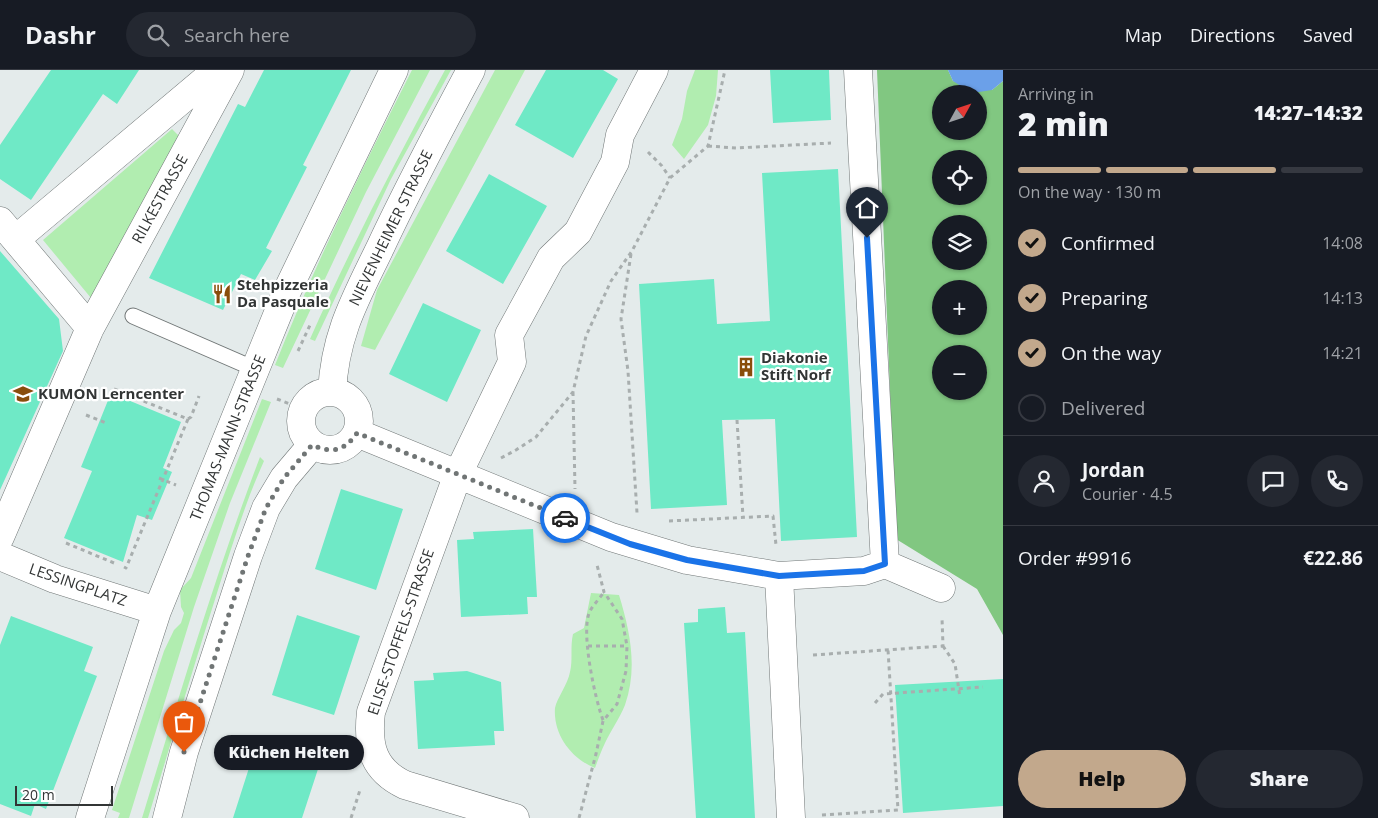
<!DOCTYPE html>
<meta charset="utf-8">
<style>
:root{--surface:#171b24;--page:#242831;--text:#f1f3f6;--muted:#9ea1a6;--line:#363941;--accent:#c2a88c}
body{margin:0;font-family:"Open Sans",sans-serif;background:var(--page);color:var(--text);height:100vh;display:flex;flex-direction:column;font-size:19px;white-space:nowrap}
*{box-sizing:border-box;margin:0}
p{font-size:16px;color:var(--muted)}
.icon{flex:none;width:28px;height:28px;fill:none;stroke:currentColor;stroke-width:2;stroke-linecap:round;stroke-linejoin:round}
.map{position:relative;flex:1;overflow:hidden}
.details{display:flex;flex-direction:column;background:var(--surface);width:375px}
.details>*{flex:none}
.needle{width:32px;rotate:50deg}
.tools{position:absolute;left:932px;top:15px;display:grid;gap:10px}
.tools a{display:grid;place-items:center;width:55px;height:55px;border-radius:50%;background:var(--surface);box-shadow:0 1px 4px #0004;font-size:25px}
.scale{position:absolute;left:15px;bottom:12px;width:98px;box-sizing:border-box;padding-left:5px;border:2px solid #323535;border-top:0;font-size:14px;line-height:18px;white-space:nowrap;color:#323535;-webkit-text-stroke:4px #fff;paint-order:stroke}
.pin{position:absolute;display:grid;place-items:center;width:42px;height:42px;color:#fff;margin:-51px -21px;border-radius:50% 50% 50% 0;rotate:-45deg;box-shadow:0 0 5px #0007}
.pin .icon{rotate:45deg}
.courier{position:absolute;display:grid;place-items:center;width:50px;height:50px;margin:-25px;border:4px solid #1a73e8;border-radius:50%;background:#fff;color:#222;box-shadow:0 1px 6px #0007}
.bubble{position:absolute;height:35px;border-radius:18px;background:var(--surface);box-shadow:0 1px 4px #0004;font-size:16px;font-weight:800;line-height:35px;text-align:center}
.overview em{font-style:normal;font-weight:800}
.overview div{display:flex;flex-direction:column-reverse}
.overview{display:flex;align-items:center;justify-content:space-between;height:85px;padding:0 15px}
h1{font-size:32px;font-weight:800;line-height:38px}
.bar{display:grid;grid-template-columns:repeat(4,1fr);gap:8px 5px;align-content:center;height:60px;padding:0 15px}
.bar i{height:6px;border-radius:4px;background:var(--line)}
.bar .selected{background:var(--accent)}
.bar p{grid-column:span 4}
.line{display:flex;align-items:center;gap:12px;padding:0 15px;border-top:1px solid var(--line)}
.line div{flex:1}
.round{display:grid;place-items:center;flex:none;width:52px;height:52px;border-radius:26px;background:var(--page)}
ol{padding:0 15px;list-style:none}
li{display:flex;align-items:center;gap:15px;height:55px}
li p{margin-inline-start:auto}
li .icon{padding:5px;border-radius:50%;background:var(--accent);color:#111;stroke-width:4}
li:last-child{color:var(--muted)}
li i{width:28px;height:28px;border:2px solid var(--line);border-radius:50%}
.button{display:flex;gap:10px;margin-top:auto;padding:10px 15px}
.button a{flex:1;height:58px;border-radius:30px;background:var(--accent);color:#111;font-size:20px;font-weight:800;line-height:58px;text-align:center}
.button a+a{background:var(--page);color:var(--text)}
header{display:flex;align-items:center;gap:30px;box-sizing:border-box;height:70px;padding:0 25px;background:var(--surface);border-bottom:1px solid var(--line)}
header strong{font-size:24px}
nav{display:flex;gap:28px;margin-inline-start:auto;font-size:18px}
.search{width:350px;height:45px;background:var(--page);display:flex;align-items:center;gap:12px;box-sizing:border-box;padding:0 18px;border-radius:28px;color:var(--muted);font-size:19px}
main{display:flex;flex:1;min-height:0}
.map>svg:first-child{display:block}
.green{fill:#b1edb0}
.forest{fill:#81c781;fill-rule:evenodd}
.water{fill:#6ba0e9}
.building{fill:#6fe9c6}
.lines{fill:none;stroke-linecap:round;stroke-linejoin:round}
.lane-casing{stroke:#717777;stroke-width:17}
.street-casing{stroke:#717777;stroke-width:29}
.secondary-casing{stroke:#717777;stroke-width:29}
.path{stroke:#a8aeae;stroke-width:3;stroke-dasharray:4 4;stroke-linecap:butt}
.lane{stroke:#fff;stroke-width:15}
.street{stroke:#fff;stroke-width:28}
.secondary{stroke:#fff;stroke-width:28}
.done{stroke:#707575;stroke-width:5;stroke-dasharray:0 9}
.route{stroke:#1a73e8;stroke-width:6}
.labels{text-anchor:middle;stroke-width:4.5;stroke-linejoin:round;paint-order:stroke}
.street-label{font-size:15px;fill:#323535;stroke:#fff}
.poi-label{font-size:15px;font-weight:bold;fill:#323535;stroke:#fff;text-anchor:start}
</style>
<header>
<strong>Dashr</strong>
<div class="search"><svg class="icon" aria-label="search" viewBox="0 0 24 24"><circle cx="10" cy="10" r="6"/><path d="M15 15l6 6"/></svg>Search here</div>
<nav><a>Map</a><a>Directions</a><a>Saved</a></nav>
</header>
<main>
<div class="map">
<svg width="1003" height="748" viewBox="0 0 1003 748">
<rect width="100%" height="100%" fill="#e4ebeb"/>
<path class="green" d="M412,0H430L366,122L283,298L275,295C315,194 363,97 412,0Z
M445,0H451L391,109L315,271L310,269C351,177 397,88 445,0Z
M495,0H525L375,280L361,276L377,220Z
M695,0H718L716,26L708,55L684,89L672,75L682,49L687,21Z
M172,59L179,66L91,228L43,170Z
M262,329L271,332L230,433L194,537L129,748H118L120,743L112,740L164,581L174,560L181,553L184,543L181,537L180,520L191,508Z
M260,387L264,391C245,433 231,479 217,523C193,598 171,673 148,748H142C179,627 215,505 260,387Z
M591,523L619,525C630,561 638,598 625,635C620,648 611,660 605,673C601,681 598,690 595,698C572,689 553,665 555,638C557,628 568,614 570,602C573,590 570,577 573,564L584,558Z"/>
<path class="forest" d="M877,0H948L953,11L992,20L1003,11V565L977,519L896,469ZM941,24H979V61H941ZM941,89H979V126H941ZM941,154H979V191H941ZM941,219H979V256H941ZM941,284H979V321H941Z"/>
<path class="water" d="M948,0H1003V11L992,20L972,23L953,11Z"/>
<path class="building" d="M51,0H139L117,34L103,24L31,130L0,109V75Z
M264,0H351L303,95L307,97L266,178L272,181L255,210L241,204L223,240L149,208L238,34L245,37Z
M546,0H603L618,9L573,88L515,55Z
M770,0H829L831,50L773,53Z
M838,99L857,467L781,471L775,349L722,350L727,435L651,439L639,214L714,209L717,254L770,251L762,103Z
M489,104L547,136L503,214L446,181Z
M0,181L59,249L63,281L0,420Z
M423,233L481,260L447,332L389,304Z
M111,323L181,352L163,398L172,402L152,450L137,445L123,492L64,468L92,401L81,397Z
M341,419L403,439L376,520L315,499Z
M533,459L537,527H527L528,544L461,547L457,470L474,469L473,462Z
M725,537L727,563L745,562L755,748H696L684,553L698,552V539Z
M297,545L360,566L334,645L272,625Z
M11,546L93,577L84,601L97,606L46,739L35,734L31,746L0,734V575Z
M467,601L501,612L504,661H494L495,675L418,679L414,611L434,610L433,603Z
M1003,609V736L903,743L895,615Z
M256,676L319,696L302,748H233Z"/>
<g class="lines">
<defs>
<path id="lane" d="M133,246L255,299"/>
<path id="street" d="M858,0L885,494
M0,151L90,258
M16,169L217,0
M357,363L611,467L687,490L779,506L864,501L885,494L941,518
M0,467L90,258L230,0
M0,486L55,509L157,541
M779,506L791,748
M90,748L157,541L287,221L394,0
M515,748L405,715C373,700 367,676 371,642L458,404L512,292L509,265L551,188L578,162L615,92L620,65L654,0"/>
<path id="secondary" d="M332,322C335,263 356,228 381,176C409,116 440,58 471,0
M301 351a29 29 0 1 1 58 0a29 29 0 1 1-58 0Z
M167,748L184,682L248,486L266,438L284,408L312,375"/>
</defs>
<use href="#lane" class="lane-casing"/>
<use href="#street" class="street-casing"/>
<use href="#secondary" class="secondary-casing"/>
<path class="path" d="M708,76L736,78L831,73
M648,82L662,96L670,108
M631,184L621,249L628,301L637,443
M298,281L311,253
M114,319L188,349L126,498L124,497
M573,322L575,419
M277,329L303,339
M86,345L106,353
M188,349L191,347L199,326
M737,350L743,447
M501,388L516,380L536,367L573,322L586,266L611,211L632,181L670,108L708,76L725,0
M159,408L176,415
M669,451L773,446L776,475
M66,473L114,493
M588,576H627
M943,576L955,594L960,627
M813,585L943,576L942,548
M875,633L883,624L983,617
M603,650C595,629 580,560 590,541C594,534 600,528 604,522
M822,745L898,740L888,580
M351,748L360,720
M579,748L596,684L603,651L617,634L626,601L627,576L622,549L604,522L597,495"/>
<use href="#lane" class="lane"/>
<use href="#street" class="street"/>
<use href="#secondary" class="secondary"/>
</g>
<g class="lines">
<path class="done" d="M184,682L248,486L266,438L284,408L312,375C333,384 344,381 357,363L565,448"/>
<path class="route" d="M565,448L630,474L687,490L779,506L864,501L885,494L867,168"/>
</g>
<defs>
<symbol id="restaurant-bare" viewBox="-9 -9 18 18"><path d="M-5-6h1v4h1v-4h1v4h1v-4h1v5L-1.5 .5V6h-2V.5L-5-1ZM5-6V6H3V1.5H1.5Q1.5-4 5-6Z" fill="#894d0b" stroke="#fff" stroke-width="2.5" paint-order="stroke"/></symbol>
<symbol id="building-bare" viewBox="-9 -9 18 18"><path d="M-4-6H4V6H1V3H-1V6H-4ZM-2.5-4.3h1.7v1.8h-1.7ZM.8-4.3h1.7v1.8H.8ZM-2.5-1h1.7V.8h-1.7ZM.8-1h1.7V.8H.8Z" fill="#894d0b" stroke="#fff" stroke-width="2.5" paint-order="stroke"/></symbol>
<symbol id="school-bare" viewBox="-9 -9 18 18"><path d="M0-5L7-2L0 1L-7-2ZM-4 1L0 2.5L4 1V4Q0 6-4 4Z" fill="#894d0b" stroke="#fff" stroke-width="2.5" paint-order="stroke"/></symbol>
</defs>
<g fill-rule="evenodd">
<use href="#restaurant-bare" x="208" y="210" width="28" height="28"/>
<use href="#building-bare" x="732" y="283" width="28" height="28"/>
<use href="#school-bare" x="9" y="310" width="28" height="28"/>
</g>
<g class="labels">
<g class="street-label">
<text transform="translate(160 129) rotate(-61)" y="5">RILKESTRASSE</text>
<text transform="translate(391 158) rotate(-64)" y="5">NIEVENHEIMER STRASSE</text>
<text transform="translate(228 368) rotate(-68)" y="5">THOMAS-MANN-STRASSE</text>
<text transform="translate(78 515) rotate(19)" y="5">LESSINGPLATZ</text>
<text transform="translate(401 562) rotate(-71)" y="5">ELISE-STOFFELS-STRASSE</text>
</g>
<g class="poi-label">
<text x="237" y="220">Stehpizzeria<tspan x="237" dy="17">Da Pasquale</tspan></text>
<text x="761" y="293">Diakonie<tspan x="761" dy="17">Stift Norf</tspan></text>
<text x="38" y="329">KUMON Lerncenter</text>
</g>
</g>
</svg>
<div class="tools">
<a><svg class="needle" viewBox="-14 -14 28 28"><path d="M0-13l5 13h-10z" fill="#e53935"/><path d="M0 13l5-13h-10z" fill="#9ea1a6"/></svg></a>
<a><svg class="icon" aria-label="locate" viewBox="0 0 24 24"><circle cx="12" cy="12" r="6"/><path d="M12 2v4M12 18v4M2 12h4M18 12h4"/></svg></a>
<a><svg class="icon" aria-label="layers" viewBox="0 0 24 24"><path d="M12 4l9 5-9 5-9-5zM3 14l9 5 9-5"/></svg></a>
<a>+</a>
<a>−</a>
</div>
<div class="scale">20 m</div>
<div class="pin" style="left:184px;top:682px;background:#ea580c"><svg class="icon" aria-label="bag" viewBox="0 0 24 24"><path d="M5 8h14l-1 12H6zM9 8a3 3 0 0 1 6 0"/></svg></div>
<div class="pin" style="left:867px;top:168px;background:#1f2937"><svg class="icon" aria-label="home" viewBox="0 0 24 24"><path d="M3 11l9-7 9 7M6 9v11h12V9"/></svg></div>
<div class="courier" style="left:565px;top:448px"><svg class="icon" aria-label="car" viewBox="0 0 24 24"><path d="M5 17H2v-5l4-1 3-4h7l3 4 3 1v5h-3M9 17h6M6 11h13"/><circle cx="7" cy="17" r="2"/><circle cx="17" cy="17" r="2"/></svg></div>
<div class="bubble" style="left:214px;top:665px;width:150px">Küchen Helten</div>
</div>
<section class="details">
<div class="overview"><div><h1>2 min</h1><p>Arriving in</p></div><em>14:27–14:32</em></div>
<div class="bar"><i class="selected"></i><i class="selected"></i><i class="selected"></i><i></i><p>On the way · 130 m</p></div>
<ol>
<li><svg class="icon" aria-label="check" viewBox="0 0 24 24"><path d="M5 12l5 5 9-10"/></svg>Confirmed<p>14:08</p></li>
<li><svg class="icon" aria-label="check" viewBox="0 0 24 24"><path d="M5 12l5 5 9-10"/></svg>Preparing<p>14:13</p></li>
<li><svg class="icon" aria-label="check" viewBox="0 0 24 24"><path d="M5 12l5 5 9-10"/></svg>On the way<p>14:21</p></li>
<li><i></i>Delivered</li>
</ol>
<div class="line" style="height:90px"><a class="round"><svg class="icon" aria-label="person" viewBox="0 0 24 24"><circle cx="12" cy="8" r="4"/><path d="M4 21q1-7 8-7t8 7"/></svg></a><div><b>Jordan</b><p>Courier · 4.5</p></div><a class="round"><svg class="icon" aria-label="chat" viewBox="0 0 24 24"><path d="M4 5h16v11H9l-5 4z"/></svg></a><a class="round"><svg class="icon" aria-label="phone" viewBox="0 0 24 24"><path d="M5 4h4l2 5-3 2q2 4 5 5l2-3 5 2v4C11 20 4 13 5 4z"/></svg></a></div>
<div class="line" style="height:65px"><div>Order #9916</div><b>€22.86</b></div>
<div class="button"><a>Help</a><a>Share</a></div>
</section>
</main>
